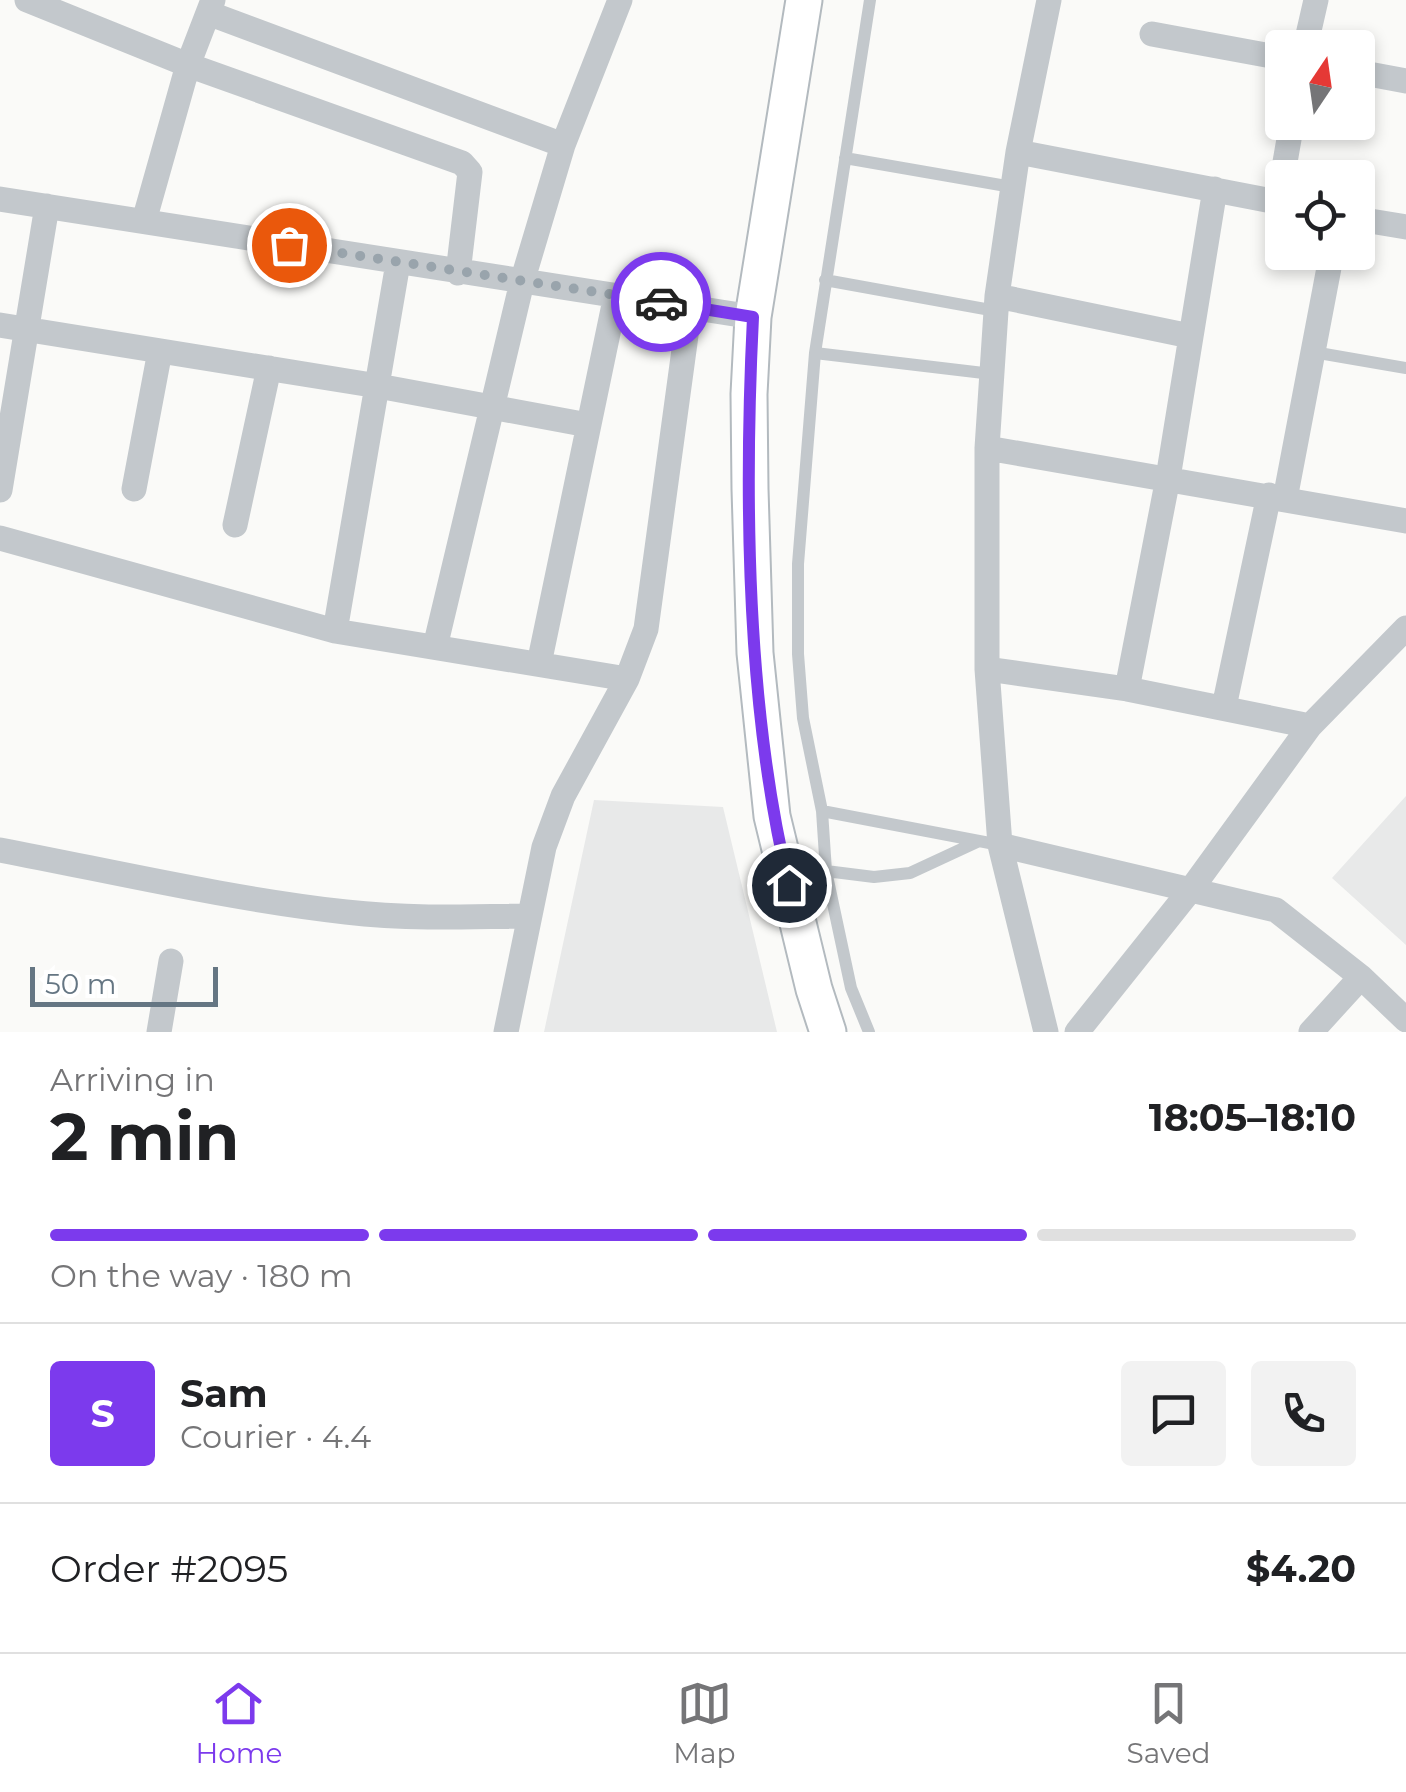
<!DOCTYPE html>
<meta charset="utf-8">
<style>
:root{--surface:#fff;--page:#f2f2f2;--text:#202124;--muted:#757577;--line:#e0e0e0;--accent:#7c3aed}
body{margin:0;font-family:Montserrat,sans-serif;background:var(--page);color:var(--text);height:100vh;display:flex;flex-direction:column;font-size:38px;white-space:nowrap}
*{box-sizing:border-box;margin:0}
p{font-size:32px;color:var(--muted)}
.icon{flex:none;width:55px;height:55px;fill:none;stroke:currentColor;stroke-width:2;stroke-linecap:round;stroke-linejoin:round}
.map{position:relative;height:1032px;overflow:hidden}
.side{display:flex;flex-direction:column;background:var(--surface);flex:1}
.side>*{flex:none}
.needle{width:65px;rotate:13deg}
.tools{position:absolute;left:1265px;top:30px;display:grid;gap:20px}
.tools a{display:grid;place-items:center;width:110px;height:110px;border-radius:10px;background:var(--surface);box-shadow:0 5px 15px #0003;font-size:50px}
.scale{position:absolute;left:30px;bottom:25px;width:188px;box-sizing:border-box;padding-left:10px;border:5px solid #657683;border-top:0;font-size:28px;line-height:35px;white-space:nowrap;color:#657683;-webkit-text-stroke:8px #fff;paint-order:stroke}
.pin{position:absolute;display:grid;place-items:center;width:85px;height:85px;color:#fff;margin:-42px;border:5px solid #fff;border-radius:50%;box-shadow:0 2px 10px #0007}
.courier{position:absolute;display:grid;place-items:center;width:100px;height:100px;margin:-50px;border:8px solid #7c3aed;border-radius:50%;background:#fff;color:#222;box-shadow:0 2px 12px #0007}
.summary em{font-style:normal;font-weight:700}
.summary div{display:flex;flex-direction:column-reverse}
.summary{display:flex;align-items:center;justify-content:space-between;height:170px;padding:0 50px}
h1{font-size:65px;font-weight:700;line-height:75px}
.bar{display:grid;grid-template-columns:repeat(4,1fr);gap:15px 10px;align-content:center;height:120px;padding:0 50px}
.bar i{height:12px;border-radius:8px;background:var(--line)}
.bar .active{background:var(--accent)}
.bar p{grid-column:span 4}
.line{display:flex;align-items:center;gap:25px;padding:0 50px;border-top:2px solid var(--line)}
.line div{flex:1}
.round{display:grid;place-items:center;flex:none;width:105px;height:105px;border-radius:10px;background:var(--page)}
.dock{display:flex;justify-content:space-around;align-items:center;height:140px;border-top:2px solid var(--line);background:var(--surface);font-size:28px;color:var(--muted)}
.dock a{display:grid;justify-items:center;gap:5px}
.dock .active{color:var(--accent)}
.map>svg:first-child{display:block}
.built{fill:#e8e9e9}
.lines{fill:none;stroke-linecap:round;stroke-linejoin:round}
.secondary-casing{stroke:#b3babf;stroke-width:39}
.lane{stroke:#c3c8cc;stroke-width:12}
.street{stroke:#c3c8cc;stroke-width:25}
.secondary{stroke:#fff;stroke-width:35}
.done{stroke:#99a4ac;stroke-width:10;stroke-dasharray:0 18}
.route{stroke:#7c3aed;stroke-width:12}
</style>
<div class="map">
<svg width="1406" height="1032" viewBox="0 0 1406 1032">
<rect width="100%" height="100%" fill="#fafaf8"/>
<path class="built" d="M1406,796V945L1332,878Z
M594,800L723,807L777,1032H544Z"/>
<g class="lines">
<defs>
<path id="secondary" d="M804,0L753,317L749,394L750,489L755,653L772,816L814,989L828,1032"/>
</defs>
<use href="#secondary" class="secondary-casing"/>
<path class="lane" d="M845,158L1012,187
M825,280L996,311
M1313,352L1406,368
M815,353L992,374
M822,811L1000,845
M826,871L874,877L910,873L979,841
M869,1032L851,988L826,871L822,811L803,718L798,654V564L815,353L870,0"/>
<path class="street" d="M27,0L188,65L462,163L470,172L458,273
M208,13L563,145
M1152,34L1282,58
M1305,48L1316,0
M1358,72L1406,81
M1018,152L1282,203
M0,199L753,317
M1278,202L1292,122
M1358,219L1406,227
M144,221L188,65L213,0
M997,296L1190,336
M0,325L378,386L588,425
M987,448L1406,521
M134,489L160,351
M0,490L47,206
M1285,499L1332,252
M235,525L269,368
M0,538L335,631L627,679
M335,631L398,263
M435,647L522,282L563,145L620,0
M539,664L616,295
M987,669L1127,689L1310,726
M1127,689L1168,478L1215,189
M1224,707L1269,495
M1000,845L1276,910L1361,977L1406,1020
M0,850C115,872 230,899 346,912C407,919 468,917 529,916
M159,1032L171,961
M506,1032L544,847L563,796L627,679L646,629L690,306
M1046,1032L1000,845L987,669V448L997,296L1018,152L1049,0
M1077,1032L1192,888L1310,726L1406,628
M1311,1032L1361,977"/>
<use href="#secondary" class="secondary"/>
</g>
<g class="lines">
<path class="done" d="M289,245L661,302"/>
<path class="route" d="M661,302L753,317C744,499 746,708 789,885"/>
</g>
</svg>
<div class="tools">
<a><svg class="needle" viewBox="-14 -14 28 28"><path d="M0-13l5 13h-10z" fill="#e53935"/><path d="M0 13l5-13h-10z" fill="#757577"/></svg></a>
<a><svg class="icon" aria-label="locate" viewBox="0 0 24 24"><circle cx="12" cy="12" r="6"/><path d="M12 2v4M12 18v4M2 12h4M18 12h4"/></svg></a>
</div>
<div class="scale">50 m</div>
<div class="pin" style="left:289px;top:245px;background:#ea580c"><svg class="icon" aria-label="bag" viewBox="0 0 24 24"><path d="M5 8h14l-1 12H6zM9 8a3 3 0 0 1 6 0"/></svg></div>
<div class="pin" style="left:789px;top:885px;background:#1f2937"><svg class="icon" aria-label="home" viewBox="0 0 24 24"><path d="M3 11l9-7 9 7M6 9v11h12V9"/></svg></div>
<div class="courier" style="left:661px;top:302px"><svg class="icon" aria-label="car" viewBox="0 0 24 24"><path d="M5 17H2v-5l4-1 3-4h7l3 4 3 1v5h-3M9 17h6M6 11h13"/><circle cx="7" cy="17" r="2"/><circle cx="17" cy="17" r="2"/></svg></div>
</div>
<section class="side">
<div class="summary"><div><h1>2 min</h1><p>Arriving in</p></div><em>18:05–18:10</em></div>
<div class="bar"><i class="active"></i><i class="active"></i><i class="active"></i><i></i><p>On the way · 180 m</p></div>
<div class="line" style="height:180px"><b class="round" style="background:var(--accent);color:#fff">S</b><div><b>Sam</b><p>Courier · 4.4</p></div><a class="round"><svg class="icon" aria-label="chat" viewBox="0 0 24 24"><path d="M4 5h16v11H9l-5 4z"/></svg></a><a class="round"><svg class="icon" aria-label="phone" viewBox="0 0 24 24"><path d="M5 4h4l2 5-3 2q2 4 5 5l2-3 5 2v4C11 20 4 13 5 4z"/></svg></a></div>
<div class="line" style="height:130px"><div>Order #2095</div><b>$4.20</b></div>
</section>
<nav class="dock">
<a class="active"><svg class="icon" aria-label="home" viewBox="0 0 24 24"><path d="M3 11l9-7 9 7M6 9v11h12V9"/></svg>Home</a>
<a><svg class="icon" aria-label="map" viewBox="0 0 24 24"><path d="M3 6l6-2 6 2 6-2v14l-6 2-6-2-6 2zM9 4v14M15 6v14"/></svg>Map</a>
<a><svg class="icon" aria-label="saved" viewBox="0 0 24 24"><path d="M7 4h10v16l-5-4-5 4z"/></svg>Saved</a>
</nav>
